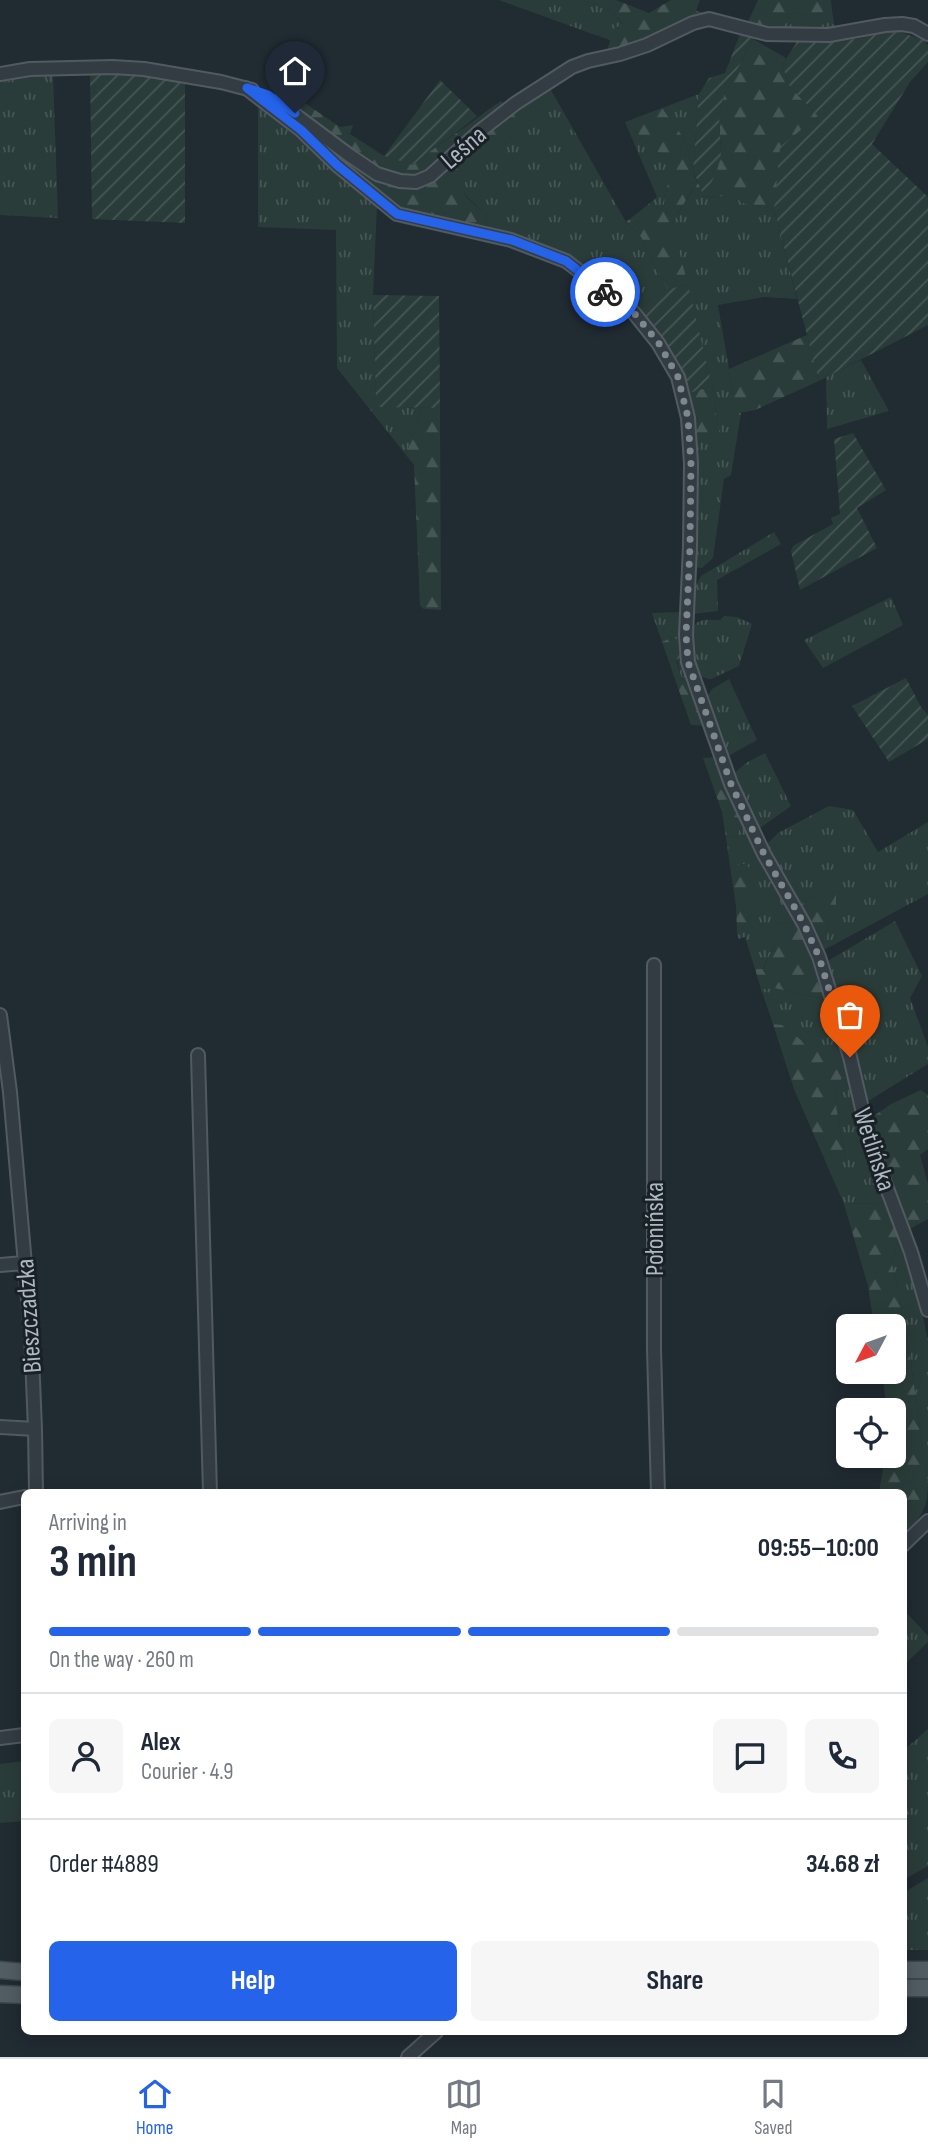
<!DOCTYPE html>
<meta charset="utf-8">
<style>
:root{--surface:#fff;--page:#f6f6f7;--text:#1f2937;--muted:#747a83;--line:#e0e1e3;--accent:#2563eb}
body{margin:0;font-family:"Sofia Sans Condensed",sans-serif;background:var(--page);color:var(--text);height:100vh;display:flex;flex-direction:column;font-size:26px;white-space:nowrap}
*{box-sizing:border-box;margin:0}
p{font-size:23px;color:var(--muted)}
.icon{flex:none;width:38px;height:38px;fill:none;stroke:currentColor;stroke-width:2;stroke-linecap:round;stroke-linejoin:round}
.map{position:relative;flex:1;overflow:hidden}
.details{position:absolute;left:21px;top:1489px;width:886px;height:546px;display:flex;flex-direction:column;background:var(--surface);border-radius:10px;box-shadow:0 4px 18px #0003}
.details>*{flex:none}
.needle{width:46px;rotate:229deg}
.fabs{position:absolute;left:836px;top:1314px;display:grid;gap:14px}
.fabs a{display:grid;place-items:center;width:70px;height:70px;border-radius:10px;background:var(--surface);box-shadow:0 4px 18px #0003;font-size:35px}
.pin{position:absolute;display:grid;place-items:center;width:60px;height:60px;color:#fff;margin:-72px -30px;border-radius:50% 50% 50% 0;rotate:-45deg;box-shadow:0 0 7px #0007}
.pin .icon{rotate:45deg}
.courier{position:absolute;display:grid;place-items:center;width:70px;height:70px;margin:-35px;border:5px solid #2563eb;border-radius:50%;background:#fff;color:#222;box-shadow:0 2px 9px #0007}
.headline em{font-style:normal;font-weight:700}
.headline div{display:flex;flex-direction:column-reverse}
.headline{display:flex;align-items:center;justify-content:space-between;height:119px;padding:0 28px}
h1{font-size:46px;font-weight:700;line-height:52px}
.bar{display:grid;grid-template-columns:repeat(4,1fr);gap:10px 7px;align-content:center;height:84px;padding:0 28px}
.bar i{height:9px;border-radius:5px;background:var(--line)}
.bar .current{background:var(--accent)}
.bar p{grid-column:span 4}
.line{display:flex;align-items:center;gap:18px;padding:0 28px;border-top:2px solid var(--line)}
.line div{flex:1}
.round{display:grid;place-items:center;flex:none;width:74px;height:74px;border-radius:10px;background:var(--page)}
.button{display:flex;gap:14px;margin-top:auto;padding:14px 28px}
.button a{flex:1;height:80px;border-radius:10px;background:var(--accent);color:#fff;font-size:28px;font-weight:700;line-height:80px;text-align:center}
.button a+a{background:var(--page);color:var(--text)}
.dock{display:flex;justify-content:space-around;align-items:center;height:98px;border-top:2px solid var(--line);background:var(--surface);font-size:19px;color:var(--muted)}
.dock a{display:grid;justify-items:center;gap:4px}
.dock .current{color:var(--accent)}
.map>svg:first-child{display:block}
.grass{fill:url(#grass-tufts)}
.forest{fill:url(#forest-firs)}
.garden{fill:url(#garden-furrows)}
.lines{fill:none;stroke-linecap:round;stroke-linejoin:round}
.minor-casing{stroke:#515a61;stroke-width:16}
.major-casing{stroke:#3d454d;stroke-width:19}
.minor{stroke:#343c43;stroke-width:12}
.major{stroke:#525c63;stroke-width:16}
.done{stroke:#7d878e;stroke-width:7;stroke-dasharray:0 12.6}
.route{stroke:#2563eb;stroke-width:9}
.labels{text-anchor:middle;stroke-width:6;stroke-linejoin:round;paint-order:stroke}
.street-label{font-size:26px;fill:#aeb8c0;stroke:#192127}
</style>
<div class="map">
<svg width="928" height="2057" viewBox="0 0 928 2057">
<defs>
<pattern id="grass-tufts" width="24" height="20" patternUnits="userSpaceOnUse" patternTransform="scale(1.75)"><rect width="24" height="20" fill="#2a3c39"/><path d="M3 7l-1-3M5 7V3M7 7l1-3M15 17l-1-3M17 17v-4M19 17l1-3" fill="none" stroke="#465654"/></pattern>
<pattern id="forest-firs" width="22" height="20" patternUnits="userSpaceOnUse" patternTransform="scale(1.75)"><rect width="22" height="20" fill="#2a3c39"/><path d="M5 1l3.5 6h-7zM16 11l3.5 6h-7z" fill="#465654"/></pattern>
<pattern id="garden-furrows" width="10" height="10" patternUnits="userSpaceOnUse" patternTransform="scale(1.75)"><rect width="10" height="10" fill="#2a3c39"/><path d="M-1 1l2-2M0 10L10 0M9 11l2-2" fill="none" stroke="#465654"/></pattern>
</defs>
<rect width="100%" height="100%" fill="#212b32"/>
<path class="grass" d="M499,0H581L611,11L623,25L598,36Z
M832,11L835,28L809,30L783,29L790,13L810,15Z
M53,74L58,218L0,215V82Z
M699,94L693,170L685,140L662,108Z
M555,97L626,222L641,237L667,289L635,311L603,285L486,229L487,216L466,196L461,185L512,137L509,127L532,107Z
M258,105L296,133L377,205L373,295L376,406L421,408L406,455L337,368L336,230L258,227Z
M625,122L668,161V182L663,210L650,203L657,197Z
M693,189L697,197L731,196L746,204L774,209L797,299L764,297L718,305L729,369L734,413H741L731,475L724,479L713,558L702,568L692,567L693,436L719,432L712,386L672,224Z
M861,360L889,411L827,429L826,377Z
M774,532L781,544L717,580L718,611L693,614L694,589L701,576Z
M891,597L903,625L823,668L804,640Z
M683,612L698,698L681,677L672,637L662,642L652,613Z
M724,616L737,617L752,624L739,666L711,679C686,677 693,647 693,628C698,617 709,620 720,620Z
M729,679L757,740L728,756L725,754L707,697L712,689Z
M765,753L791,806L760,828L757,827L732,775L746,763Z
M829,806L853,810L878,852L928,822V894L822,951L818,945L827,937L828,923L836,909L817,894L800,905L771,859L766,845L778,833Z
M743,820L769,874L786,899L797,921L776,924V943L762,970L755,969L745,937L738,939L737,931L747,926L746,864L730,866L726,838L737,836Z
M895,921L922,976L910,998L928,1047V1064L865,1103L826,962Z
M774,988L825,999L846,1068L863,1142L888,1203L844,1204L827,1165L833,1167L846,1159L836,1107L837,1089L811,1049L782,1025L773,1024L761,989Z
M899,1235L920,1302L928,1341V1484L907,1335L892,1263Z
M903,1609L928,1636V1642L903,1666Z
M928,1729V1866L903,1880V1812L907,1808L903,1803V1751Z
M24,1761V1821L0,1823V1764Z
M928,1878V1950H903V1893Z"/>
<path class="forest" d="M581,0H616L649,13L671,0H700L696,11L704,13L652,39L607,52L610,40L598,36L623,24L611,11Z
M758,0H831L832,11L810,15L790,13L783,29L747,24Z
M753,39L786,58L782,66L790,87L818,116L781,147L774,209L746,204L731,196L697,197L692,190L672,224L688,285L667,289L641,237L626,222L650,203L663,210L668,182V161L625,122L662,108L685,140L694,174L704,196L721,154L719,115L724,95Z
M549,87L555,97L532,107L510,127L512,137L462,185L466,197L487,216L486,229L403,211L365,183L279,108L398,184L425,186L499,121Z
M293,95L340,127L353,125L350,134L384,156L413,165C428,152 439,145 455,134C471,124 485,111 501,101L506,107L429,172L415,178L397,176L378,169L279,99Z
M807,335L819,381L755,410L734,414L729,369Z
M712,386L719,433L693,436L686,394Z
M421,408H440L441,610L424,609L420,606L414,465L406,455Z
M672,637L681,641L682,656L676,660L681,677L698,698L708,726L691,725L662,642Z
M719,757L743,820L737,836L726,838L722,812L703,758Z
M746,864C761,881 753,907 747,926L737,931L736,906L730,866Z
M836,892V909L828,923L827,937L818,945L800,905L817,894Z
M797,921L825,999L774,988L761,989L755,969H763L776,943V924Z
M773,1024L782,1025L811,1048L831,1049L844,1072L837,1089L836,1106L846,1160L833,1167L827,1165L794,1089Z
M921,1090L928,1095V1149L920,1155L928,1184V1219L908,1230L868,1120L891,1104Z
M888,1203L899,1235L892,1263L907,1335L928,1484C928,1509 920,1518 903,1537V1493H879L885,1456H894V1410H887L882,1372H894V1326H874L868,1286L844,1204Z"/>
<path class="garden" d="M895,30L923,40L928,45V62L910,82L872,144L928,197V325L819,381L774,209L780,147L818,116L790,87L782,65L797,42L857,39Z
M740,34L753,39L724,95L719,115L721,154L717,171L704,197L693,170L699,94L709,78L725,73Z
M90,73L146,74L185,84V223L92,219Z
M440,80L477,116C456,134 434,147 413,165L384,156Z
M688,285L712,386L686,394L635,311L667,289Z
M373,295L439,296L440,408L376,407Z
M853,433L886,490L857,508L877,548L800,590L791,551L793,546L833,524L831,518L840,514L834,439Z
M906,678L921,707L928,715V739L889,762L852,706Z"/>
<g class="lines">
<defs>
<path id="minor" d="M0,74L30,69L113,67L144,69L221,82L252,90
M246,88L301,130L337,165L397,214L511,240L566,261L634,313L658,343L678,377L688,418L691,464L690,546L686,635L688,662L731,784L764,854L804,924L819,957L850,1057L870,1143L911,1252L928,1310
M278,102L349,155L377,174L400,181L416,182L430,176L480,131L516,103L572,67L588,61L620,54L647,45L693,23L709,19L767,34L829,35L885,25L902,24L914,26L928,34
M654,965V1349L658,1493
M0,1015L10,1092L31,1333L35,1429L36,1493
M198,1055L210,1493
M0,1265L24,1263
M0,1427L35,1429
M0,1502L24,1497
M903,1545L928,1521
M0,1738L24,1735
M408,2057L436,2032"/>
<path id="major" d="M0,1970L24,1972
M903,1970H928
M903,1988H928
M0,1994L24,1995"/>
</defs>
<use href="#minor" class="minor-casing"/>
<use href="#major" class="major-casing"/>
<use href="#minor" class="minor"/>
<use href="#major" class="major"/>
</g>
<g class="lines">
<path class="done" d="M605,292L634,313L658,342L678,377L688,418L691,464L690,546L686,635L688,662L731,784L764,854L804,924L819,957L850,1057"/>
<path class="route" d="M295,113L268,95L247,88L301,130L337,165L397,214L512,240L566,261L605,292"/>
</g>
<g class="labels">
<g class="street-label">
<text transform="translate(463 147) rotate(-41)" y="9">Leśna</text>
<text transform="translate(875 1149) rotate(72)" y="9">Wetlińska</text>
<text transform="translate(654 1229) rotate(-90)" y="9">Połonińska</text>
<text transform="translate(28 1316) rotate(-94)" y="9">Bieszczadzka</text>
</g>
</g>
</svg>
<div class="fabs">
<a><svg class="needle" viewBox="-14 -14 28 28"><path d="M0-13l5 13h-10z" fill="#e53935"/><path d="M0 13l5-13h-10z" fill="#747a83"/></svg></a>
<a><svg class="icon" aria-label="locate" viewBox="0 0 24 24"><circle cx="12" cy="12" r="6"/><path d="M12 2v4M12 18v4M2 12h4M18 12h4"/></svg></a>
</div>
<div class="pin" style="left:850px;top:1057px;background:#ea580c"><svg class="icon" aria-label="bag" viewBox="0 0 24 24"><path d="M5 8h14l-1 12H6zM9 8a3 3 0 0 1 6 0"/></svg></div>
<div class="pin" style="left:295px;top:113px;background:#1f2937"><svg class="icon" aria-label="home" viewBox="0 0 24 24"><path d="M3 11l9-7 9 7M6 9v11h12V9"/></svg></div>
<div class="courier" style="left:605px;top:292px"><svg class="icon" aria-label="bike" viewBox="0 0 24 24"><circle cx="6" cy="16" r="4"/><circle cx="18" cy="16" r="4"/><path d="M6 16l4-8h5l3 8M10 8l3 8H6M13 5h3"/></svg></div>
<section class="details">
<div class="headline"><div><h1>3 min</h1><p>Arriving in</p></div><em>09:55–10:00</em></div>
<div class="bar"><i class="current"></i><i class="current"></i><i class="current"></i><i></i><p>On the way · 260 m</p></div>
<div class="line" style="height:126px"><a class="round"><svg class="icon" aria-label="person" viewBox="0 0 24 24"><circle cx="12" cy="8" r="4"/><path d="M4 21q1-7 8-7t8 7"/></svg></a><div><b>Alex</b><p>Courier · 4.9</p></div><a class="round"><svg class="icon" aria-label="chat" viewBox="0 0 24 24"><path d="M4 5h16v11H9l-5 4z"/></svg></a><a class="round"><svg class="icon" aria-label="phone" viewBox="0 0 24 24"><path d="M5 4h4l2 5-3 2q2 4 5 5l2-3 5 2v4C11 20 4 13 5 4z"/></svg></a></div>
<div class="line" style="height:91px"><div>Order #4889</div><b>34.68 zł</b></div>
<div class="button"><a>Help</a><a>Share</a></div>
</section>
</div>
<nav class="dock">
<a class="current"><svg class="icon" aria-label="home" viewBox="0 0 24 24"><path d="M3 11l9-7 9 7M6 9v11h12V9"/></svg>Home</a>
<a><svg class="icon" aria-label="map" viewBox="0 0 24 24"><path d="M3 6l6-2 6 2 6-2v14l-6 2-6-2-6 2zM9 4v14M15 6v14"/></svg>Map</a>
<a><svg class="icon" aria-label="saved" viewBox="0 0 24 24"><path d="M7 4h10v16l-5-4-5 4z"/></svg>Saved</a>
</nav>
